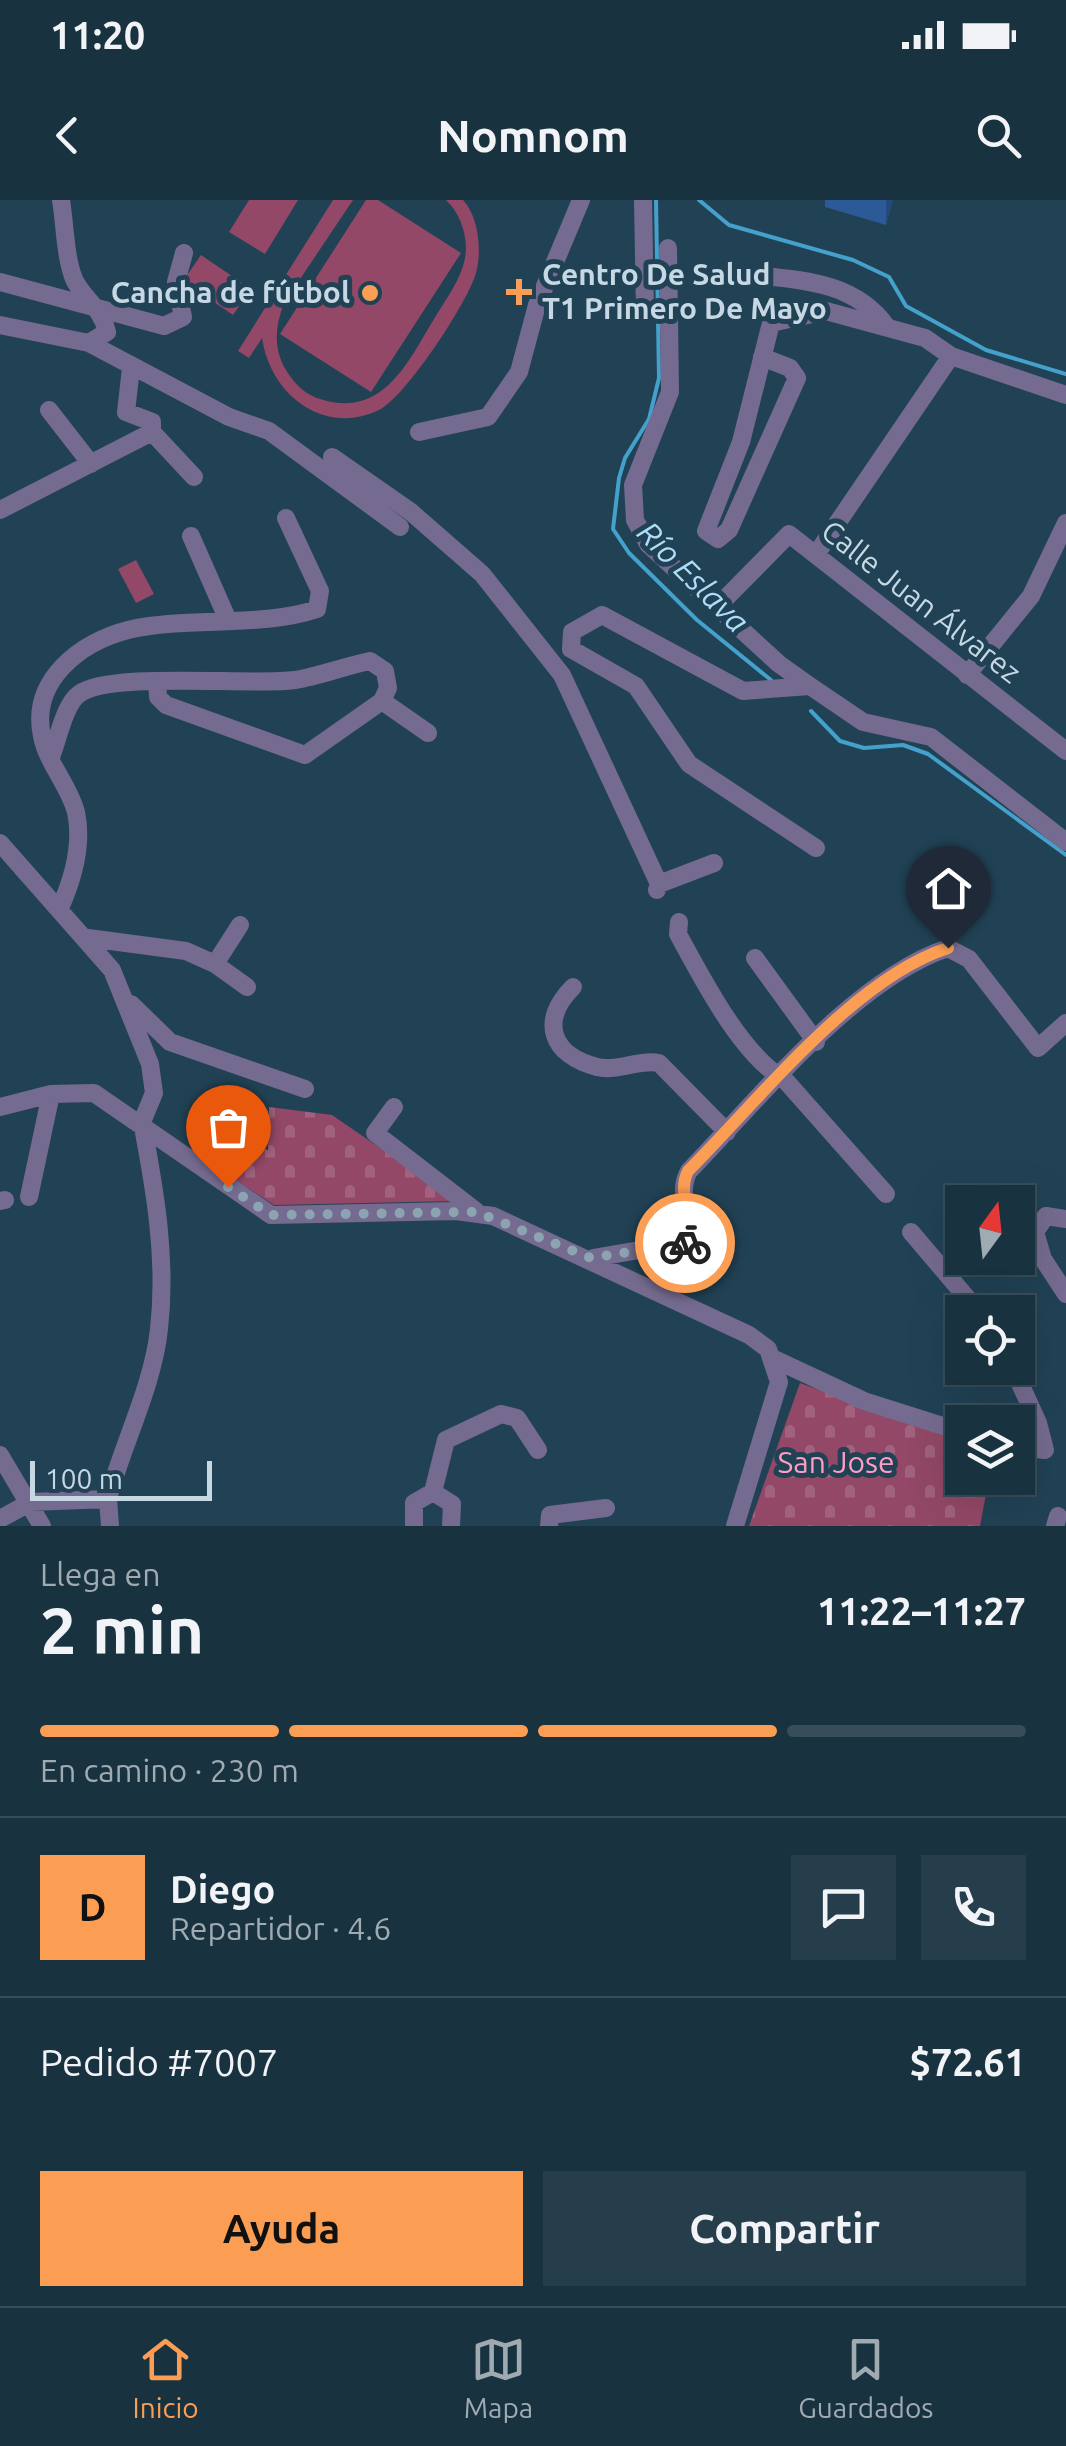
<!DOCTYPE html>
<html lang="es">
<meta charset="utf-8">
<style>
:root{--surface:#193240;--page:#263e4b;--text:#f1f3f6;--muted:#9faab1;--line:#374d59;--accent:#fc9d54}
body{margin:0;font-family:Ubuntu,sans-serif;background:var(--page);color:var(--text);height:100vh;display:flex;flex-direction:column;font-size:38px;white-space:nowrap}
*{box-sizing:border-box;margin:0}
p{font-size:32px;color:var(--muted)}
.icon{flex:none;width:55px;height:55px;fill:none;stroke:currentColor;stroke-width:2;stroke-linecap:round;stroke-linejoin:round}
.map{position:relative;height:1326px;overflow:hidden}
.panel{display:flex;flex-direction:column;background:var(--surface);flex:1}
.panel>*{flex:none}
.needle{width:65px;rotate:15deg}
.fabs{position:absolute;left:945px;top:985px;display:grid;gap:20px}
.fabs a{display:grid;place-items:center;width:90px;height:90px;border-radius:0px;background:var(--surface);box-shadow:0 10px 40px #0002,0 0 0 2px var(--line);font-size:50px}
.scale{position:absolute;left:30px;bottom:25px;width:182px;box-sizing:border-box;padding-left:10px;border:5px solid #c6d8e4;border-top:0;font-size:28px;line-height:35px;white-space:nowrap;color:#c6d8e4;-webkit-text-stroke:8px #214255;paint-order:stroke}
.pin{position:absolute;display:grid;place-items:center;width:85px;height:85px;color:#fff;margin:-102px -42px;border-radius:50% 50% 50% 0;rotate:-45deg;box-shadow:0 0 10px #0007}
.pin .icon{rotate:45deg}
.courier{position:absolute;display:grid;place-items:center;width:100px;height:100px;margin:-50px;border:8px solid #fc9d54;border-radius:50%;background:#fff;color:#222;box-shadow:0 2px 12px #0007}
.summary em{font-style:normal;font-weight:600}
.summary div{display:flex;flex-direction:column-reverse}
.summary{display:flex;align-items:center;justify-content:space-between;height:170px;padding:0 40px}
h1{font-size:65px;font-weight:600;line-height:75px}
.bar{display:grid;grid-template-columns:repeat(4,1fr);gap:15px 10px;align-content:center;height:120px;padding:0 40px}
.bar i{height:12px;border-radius:8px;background:var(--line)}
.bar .selected{background:var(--accent)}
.bar p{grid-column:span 4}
.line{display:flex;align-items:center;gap:25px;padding:0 40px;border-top:2px solid var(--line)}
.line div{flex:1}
.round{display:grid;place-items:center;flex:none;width:105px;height:105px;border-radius:0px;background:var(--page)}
.action{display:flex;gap:20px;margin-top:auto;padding:20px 40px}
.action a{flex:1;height:115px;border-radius:0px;background:var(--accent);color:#111;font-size:40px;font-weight:600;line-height:115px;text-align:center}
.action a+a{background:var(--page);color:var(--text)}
.status{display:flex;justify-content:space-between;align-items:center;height:70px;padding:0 50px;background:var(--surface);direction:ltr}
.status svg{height:28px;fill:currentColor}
header{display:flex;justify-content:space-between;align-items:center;height:130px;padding:0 40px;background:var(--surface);font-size:45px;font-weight:600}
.menu{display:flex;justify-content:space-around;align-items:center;height:140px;border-top:2px solid var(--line);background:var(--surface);font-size:28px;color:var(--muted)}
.menu a{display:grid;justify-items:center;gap:5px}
.menu .selected{color:var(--accent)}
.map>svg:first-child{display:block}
.green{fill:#924866}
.cemetery{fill:url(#cemetery-stones)}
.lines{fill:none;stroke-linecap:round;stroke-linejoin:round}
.stream{stroke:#44a1cb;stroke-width:4}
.minor{stroke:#756b90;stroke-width:18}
.wall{fill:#2c5a97}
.shaded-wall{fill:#244a7b}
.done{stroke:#8ca4b2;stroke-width:10;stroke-dasharray:0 18}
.route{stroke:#fc9d54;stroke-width:12}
.poi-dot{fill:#fc9d54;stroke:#214255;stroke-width:4}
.labels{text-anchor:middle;stroke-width:10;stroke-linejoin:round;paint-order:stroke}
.poi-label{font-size:30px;font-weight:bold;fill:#c6d8e4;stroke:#214255;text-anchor:start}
.street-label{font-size:30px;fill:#c6d8e4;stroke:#214255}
.park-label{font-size:30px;fill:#ff9dc2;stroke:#214255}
.water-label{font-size:32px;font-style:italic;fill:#afddf9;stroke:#214255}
</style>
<div class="status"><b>11:20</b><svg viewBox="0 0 49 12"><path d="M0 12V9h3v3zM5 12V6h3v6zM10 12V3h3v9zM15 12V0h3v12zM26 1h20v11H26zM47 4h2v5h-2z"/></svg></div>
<header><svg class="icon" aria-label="back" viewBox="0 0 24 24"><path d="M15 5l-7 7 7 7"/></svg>Nomnom<svg class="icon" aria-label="search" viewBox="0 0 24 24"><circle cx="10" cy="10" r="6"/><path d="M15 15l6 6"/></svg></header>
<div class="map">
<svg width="1066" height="1326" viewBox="0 0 1066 1326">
<defs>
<pattern id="cemetery-stones" width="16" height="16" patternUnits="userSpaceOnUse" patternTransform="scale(2.5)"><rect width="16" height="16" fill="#924866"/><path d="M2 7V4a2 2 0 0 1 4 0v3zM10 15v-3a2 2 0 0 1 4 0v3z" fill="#a0627c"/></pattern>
</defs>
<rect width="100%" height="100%" fill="#214255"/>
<path class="green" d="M249,0H298L265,54L229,32Z
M333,0H353L284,103C274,129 273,153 290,176C300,190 310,197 327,201C385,215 409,160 434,119C447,97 465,75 466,49C466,31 459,12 446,0H463C479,17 482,51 476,73C468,102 405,198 379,210C322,237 270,193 262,138L249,158L238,151Z
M366,0H378L461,53L371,192L280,134Z
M201,55L251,89L233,115L183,81Z
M136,360L154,394L136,403L118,369Z"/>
<path class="cemetery" d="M269,907L332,915L457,1001L274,1005L234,979L233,940L268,950Z
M800,1183L962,1241V1278H989L980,1326H749Z"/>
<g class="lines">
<path class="stream" d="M656,0L659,178L649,219L625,258L619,278L613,329L629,353L697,420L771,480
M699,0L729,25L853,60L889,77L906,106L986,150L1066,174
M811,511L840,541L864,548L903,545L928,554L1066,655"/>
<path class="minor" d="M61,0C65,24 65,57 74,79C82,98 101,106 107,132L89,143
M643,0L645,112
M668,48L670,192L633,285L635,320L648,344L779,464L810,486L863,522L931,537L1066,642
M742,74C796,80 853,79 887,127
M0,82L164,126L183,117L176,82L184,53
M0,125L89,143L229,217L269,231L400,327
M762,157L790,168L797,178L729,330L718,339L706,331L741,242L771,123L826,111L925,138L951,156L1066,195
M131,168L126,212L152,222V232L194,277
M49,210L91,264
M419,232L488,217L519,172L537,105L581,0
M332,257L411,312L482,374L562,475L659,684L657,690
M0,310L152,232
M191,336L227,418
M817,353L951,156
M717,407L789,334L1066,551
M967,475L1031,396L1066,323
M810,486L743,491L602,415L572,432L571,449L636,486L689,564L816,648
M382,501L428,533
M51,557C58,540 64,505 79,494C110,471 252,486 295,480C320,476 345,466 370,461L385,471L388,488L382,501L305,555L166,505L158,497L157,482
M0,643L112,770L150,864L154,893L142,922
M659,684L714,663
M60,708C73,679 83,645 76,612C69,585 47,563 42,536C30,480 81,442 128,430C188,416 261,428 317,409L320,391L286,318
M679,722L678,734C702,778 741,855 785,880L886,994
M88,738L186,751L215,764L240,725
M755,758L816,842
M215,764L247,787
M573,787C539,821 551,855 597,867C618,872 638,859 659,863L727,932
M131,804L170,842L305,889
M0,907L51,894L94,893L271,1015L456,1011L493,1016L749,1135L768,1149L779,1182L735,1326
M394,907L375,933L476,1011
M29,997L51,894
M0,1001L5,1000
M1066,1019L1046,1016L1035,1032L1043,1059L1066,1094
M911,1032L979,1112
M593,1058L686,1042C693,1018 676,993 689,971C758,900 854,779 948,748L969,759L1038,848L1066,823
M774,1159L864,1201L962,1232
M1013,1168L1038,1223L1045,1250L1018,1247
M0,1255L42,1326
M433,1292L446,1240L501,1214L517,1218L538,1250
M0,1319L31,1302L108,1299
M110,1326L108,1299C123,1243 153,1186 159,1129C167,1059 155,990 142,922
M414,1326V1303L433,1292L452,1304L451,1326
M549,1326L550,1315L606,1308
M1055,1326L1058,1316"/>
</g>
<path class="wall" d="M825,0H893L886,25L825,7Z"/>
<path class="shaded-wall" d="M886,0H893L886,25Z"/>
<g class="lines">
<path class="done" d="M228,987L271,1015L476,1012L591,1058L685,1043"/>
<path class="route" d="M685,1043C696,1020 676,994 688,971C759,900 854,778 948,748"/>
</g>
<g class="poi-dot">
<path d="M514 77h10v10h10v10h-10v10h-10v-10h-10v-10h10z"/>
<circle cx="370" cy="93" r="10"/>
</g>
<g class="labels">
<g class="poi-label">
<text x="542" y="85">Centro De Salud<tspan x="542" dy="34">T1 Primero De Mayo</tspan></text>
<text x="350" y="103" text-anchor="end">Cancha de fútbol</text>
</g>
<g class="street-label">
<text transform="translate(921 402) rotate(38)" y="10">Calle Juan Álvarez</text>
</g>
<g class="park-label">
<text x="836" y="1273">San Jose</text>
</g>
<g class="water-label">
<text transform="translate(693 377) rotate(45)" y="11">Río Eslava</text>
</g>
</g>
</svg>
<div class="fabs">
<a><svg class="needle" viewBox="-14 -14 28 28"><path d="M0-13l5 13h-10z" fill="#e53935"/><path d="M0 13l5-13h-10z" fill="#9faab1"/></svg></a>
<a><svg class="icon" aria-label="locate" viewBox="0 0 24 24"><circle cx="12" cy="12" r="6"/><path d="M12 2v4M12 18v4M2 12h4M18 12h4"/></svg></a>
<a><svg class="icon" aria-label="layers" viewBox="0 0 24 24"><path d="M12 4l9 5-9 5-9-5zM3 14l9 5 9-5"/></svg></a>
</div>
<div class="scale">100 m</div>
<div class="pin" style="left:228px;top:987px;background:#ea580c"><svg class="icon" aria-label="bag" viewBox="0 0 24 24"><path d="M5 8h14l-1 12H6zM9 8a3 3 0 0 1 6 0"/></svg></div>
<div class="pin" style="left:948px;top:748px;background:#1f2937"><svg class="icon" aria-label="home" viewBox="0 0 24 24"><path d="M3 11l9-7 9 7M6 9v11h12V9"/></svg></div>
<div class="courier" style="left:685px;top:1043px"><svg class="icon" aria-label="bike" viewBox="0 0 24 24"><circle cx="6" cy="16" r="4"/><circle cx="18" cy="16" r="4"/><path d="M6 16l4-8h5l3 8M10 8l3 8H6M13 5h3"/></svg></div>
</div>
<section class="panel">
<div class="summary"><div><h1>2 min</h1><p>Llega en</p></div><em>11:22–11:27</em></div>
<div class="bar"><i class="selected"></i><i class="selected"></i><i class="selected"></i><i></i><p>En camino · 230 m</p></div>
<div class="line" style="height:180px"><b class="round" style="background:var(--accent);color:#111">D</b><div><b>Diego</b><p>Repartidor · 4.6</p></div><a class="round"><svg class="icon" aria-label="chat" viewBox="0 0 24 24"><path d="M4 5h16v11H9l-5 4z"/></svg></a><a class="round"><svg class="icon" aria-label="phone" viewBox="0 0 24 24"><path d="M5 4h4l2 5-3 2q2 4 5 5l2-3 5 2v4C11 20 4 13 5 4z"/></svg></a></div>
<div class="line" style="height:130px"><div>Pedido #7007</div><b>$72.61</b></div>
<div class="action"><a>Ayuda</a><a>Compartir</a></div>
</section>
<nav class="menu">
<a class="selected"><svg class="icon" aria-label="home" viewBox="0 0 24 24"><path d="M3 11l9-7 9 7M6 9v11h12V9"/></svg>Inicio</a>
<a><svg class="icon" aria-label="map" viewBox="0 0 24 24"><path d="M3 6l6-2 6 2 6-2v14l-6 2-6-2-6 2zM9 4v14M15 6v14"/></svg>Mapa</a>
<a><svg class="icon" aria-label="saved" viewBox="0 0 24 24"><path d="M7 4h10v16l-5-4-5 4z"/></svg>Guardados</a>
</nav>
